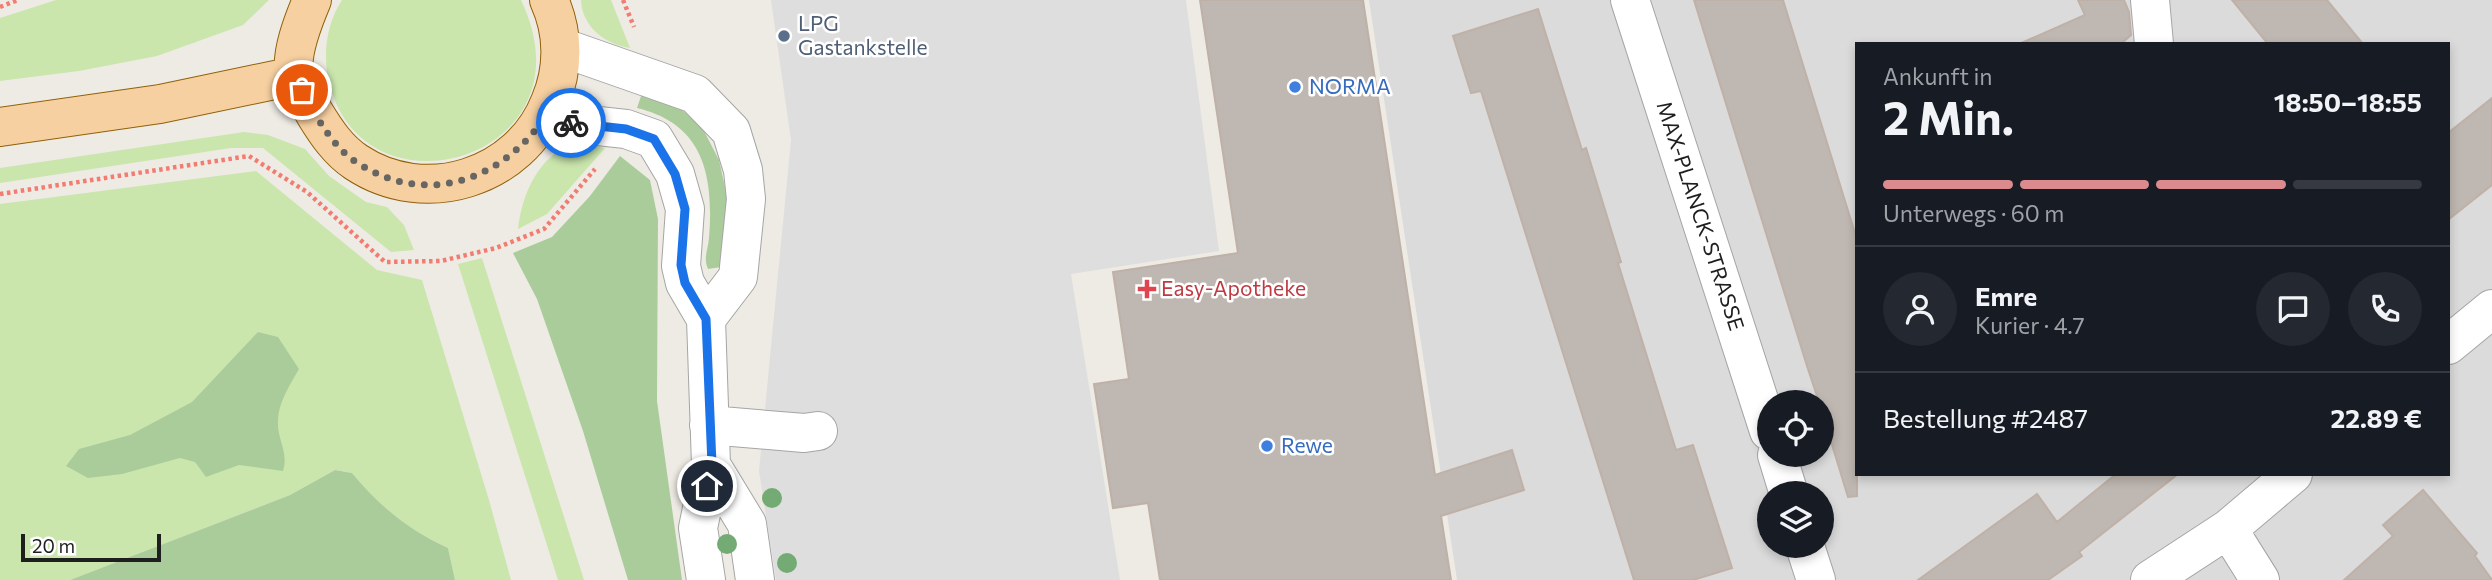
<!DOCTYPE html>
<html lang="de">
<meta charset="utf-8">
<style>
:root{--surface:#171b24;--page:#242831;--text:#f1f3f6;--muted:#9ea1a6;--line:#363941;--accent:#db8a8d}
body{margin:0;font-family:Commissioner,sans-serif;background:var(--page);color:var(--text);height:100vh;display:flex;flex-direction:column;font-size:26px;white-space:nowrap}
*{box-sizing:border-box;margin:0}
p{font-size:23px;color:var(--muted)}
.icon{flex:none;width:38px;height:38px;fill:none;stroke:currentColor;stroke-width:2;stroke-linecap:round;stroke-linejoin:round}
.map{position:relative;flex:1;overflow:hidden}
.sheet{position:absolute;left:1855px;top:42px;width:595px;height:434px;display:flex;flex-direction:column;background:var(--surface);border-radius:0px;box-shadow:0 4px 10px #0003}
.sheet>*{flex:none}
.controls{position:absolute;left:1757px;top:390px;display:grid;gap:14px}
.controls a{display:grid;place-items:center;width:77px;height:77px;border-radius:50%;background:var(--surface);box-shadow:0 4px 10px #0003;font-size:35px}
.scale{position:absolute;left:21px;bottom:18px;width:140px;box-sizing:border-box;padding-left:7px;border:4px solid #1e1e1e;border-top:0;font-size:19px;line-height:24px;white-space:nowrap;color:#1e1e1e;-webkit-text-stroke:5px #fff;paint-order:stroke}
.pin{position:absolute;display:grid;place-items:center;width:60px;height:60px;color:#fff;margin:-30px;border:4px solid #fff;border-radius:50%;box-shadow:0 2px 7px #0007}
.courier{position:absolute;display:grid;place-items:center;width:70px;height:70px;margin:-35px;border:5px solid #1a73e8;border-radius:50%;background:#fff;color:#222;box-shadow:0 2px 9px #0007}
.head em{font-style:normal;font-weight:700}
.head div{display:flex;flex-direction:column-reverse}
.head{display:flex;align-items:center;justify-content:space-between;height:119px;padding:0 28px}
h1{font-size:46px;font-weight:700;line-height:52px}
.bar{display:grid;grid-template-columns:repeat(4,1fr);gap:10px 7px;align-content:center;height:84px;padding:0 28px}
.bar i{height:9px;border-radius:5px;background:var(--line)}
.bar .current{background:var(--accent)}
.bar p{grid-column:span 4}
.line{display:flex;align-items:center;gap:18px;padding:0 28px;border-top:2px solid var(--line)}
.line div{flex:1}
.round{display:grid;place-items:center;flex:none;width:74px;height:74px;border-radius:37px;background:var(--page)}
.map>svg:first-child{display:block}
.residential{fill:#dcdbdb;fill-rule:evenodd}
.grass{fill:#cae6ad}
.forest{fill:#aacc9b}
.parking{fill:#dedede}
.building{fill:#bfb7b1;stroke:#bfb1a7;stroke-width:2}
.lines{fill:none;stroke-linecap:round;stroke-linejoin:round}
.minor-casing{stroke:#a5a5a5;stroke-width:40}
.major-casing{stroke:#906108;stroke-width:40}
.path{stroke:#f27c71;stroke-width:4.5;stroke-dasharray:3.5 3.5;stroke-linecap:butt}
.minor{stroke:#fff;stroke-width:38}
.major{stroke:#f7d0a1;stroke-width:38}
.tree{fill:#74ab74}
.done{stroke:#676663;stroke-width:7;stroke-dasharray:0 12.6}
.route{stroke:#1a73e8;stroke-width:9}
.service-dot{fill:#5c6f8a;stroke:#fff;stroke-width:2.5}
.shop-dot{fill:#3f7fe0;stroke:#fff;stroke-width:2.5}
.health-dot{fill:#e0444e;stroke:#fff;stroke-width:2.5}
.labels{text-anchor:middle;stroke-width:5;stroke-linejoin:round;paint-order:stroke}
.service-label{font-size:21px;fill:#4e5e75;stroke:#fff;text-anchor:start}
.shop-label{font-size:21px;fill:#366cbe;stroke:#fff;text-anchor:start}
.street-label{font-size:21px;fill:#1e1e1e;stroke:#fff}
.health-label{font-size:21px;fill:#be3a42;stroke:#fff;text-anchor:start}
</style>
<div class="map">
<svg width="2492" height="580" viewBox="0 0 2492 580">
<rect width="100%" height="100%" fill="#eeebe4"/>
<path class="residential" d="M1369,0H2492V580H1457ZM1857,44H2448V474H1857ZM1769,402H1822V455H1769ZM1769,494H1822V546H1769Z"/>
<path class="grass" d="M56,0H269L243,25L157,56L79,71L0,81V18Z
M342,0H521C598,161 357,227 328,77C323,51 327,23 342,0Z
M581,0H611L630,48C605,44 582,27 581,0Z
M244,132L268,135L305,149L329,176L366,202L387,207L404,225L414,250L391,252L263,148H231L0,183V168Z
M573,143L605,148L547,214L518,229C522,194 538,157 573,143Z
M256,171L377,270L422,280L489,500L511,580H455L448,548C409,530 379,506 352,473L335,470L290,495L70,580H0V204Z
M482,258L584,580H558L458,264Z"/>
<path class="forest" d="M643,90L680,108L703,129L719,160L729,205L721,267L708,269C703,258 708,250 709,238C714,176 704,124 637,108Z
M620,156L650,180L658,219L657,401L682,580H628L583,431L537,299L513,253L552,237L590,196Z
M258,332L278,337L299,369C290,385 278,403 278,421C277,439 289,453 283,471L239,465L206,477L195,462L180,458L122,474L88,478L66,466L79,449L130,435L192,402Z
M335,470L352,473C379,506 409,530 448,548L455,580H70L290,495Z"/>
<path class="parking" d="M771,0H1186L1219,251L1071,274L1120,580H776L759,471L791,140Z"/>
<path class="building" d="M1200,0H1363L1435,475L1512,450L1524,490L1441,516L1451,580H1160L1148,503L1113,508L1094,384L1129,379L1113,272L1238,253Z
M1694,0H1783L1857,240V496L1848,497L1822,412V402H1819L1807,366Z
M2078,0H2124L2129,12L2131,35L2121,44H2019L2085,15Z
M2232,0H2327L2363,44H2268Z
M1538,9L1582,150L1586,148L1621,262L1618,263L1676,450L1693,445L1732,568L1693,580H1634L1481,91L1471,93L1453,36Z
M2492,98V185L2448,220V133Z
M2116,474H2178L2079,552L2082,556L2048,580H1918L2037,494L2057,522Z
M2423,490L2477,553L2475,556L2492,580H2344L2393,536L2383,525Z"/>
<g class="lines">
<defs>
<path id="minor" d="M1630,0L1769,431
M2150,0L2154,44
M561,47L695,94L731,131L743,170L746,199L738,277L706,319
M543,120L626,129L654,139L675,174L685,209L681,266L685,283L706,319L711,465L698,528L706,580
M2448,345L2492,309
M709,425L804,433L818,431
M1777,455L1789,494
M711,465L747,524L755,580
M2228,529L2260,580
M1805,546L1816,580
M2150,580L2228,529L2293,474"/>
<path id="major" d="M312,0C304,19 289,56 295,77C298,89 309,103 315,114C326,132 338,150 356,162C425,208 520,178 550,102C564,69 564,33 549,0
M0,127L160,104L294,76"/>
</defs>
<use href="#minor" class="minor-casing"/>
<use href="#major" class="major-casing"/>
<path class="path" d="M623,0L634,27
M0,7L18,0
M0,194L249,156L307,192L385,262L441,261L496,248L544,229L595,169"/>
<use href="#minor" class="minor"/>
<use href="#major" class="major"/>
</g>
<g class="tree">
<circle cx="772" cy="498" r="10"/>
<circle cx="727" cy="544" r="10"/>
<circle cx="787" cy="563" r="10"/>
</g>
<g class="lines">
<path class="done" d="M302,90C316,116 331,145 356,162C424,207 499,182 543,120L571,123"/>
<path class="route" d="M571,123L626,129L654,139L675,174L685,209L681,265L685,283L706,319L712,465L707,486"/>
</g>
<circle class="service-dot" cx="784" cy="36" r="7"/>
<g class="shop-dot">
<circle cx="1295" cy="87" r="7"/>
<circle cx="1267" cy="446" r="7"/>
</g>
<path class="health-dot" d="M1143.5 278.5h7v7h7v7h-7v7h-7v-7h-7v-7h7z"/>
<g class="labels">
<g class="service-label">
<text x="798" y="31">LPG<tspan x="798" dy="24">Gastankstelle</tspan></text>
</g>
<g class="shop-label">
<text x="1309" y="94">NORMA</text>
<text x="1281" y="453">Rewe</text>
</g>
<g class="street-label">
<text transform="translate(1700 216) rotate(72)" y="7">MAX-PLANCK-STRASSE</text>
</g>
<g class="health-label">
<text x="1161" y="296">Easy-Apotheke</text>
</g>
</g>
</svg>
<div class="controls">
<a><svg class="icon" aria-label="locate" viewBox="0 0 24 24"><circle cx="12" cy="12" r="6"/><path d="M12 2v4M12 18v4M2 12h4M18 12h4"/></svg></a>
<a><svg class="icon" aria-label="layers" viewBox="0 0 24 24"><path d="M12 4l9 5-9 5-9-5zM3 14l9 5 9-5"/></svg></a>
</div>
<div class="scale">20 m</div>
<div class="pin" style="left:302px;top:90px;background:#ea580c"><svg class="icon" aria-label="bag" viewBox="0 0 24 24"><path d="M5 8h14l-1 12H6zM9 8a3 3 0 0 1 6 0"/></svg></div>
<div class="pin" style="left:707px;top:486px;background:#1f2937"><svg class="icon" aria-label="home" viewBox="0 0 24 24"><path d="M3 11l9-7 9 7M6 9v11h12V9"/></svg></div>
<div class="courier" style="left:571px;top:123px"><svg class="icon" aria-label="bike" viewBox="0 0 24 24"><circle cx="6" cy="16" r="4"/><circle cx="18" cy="16" r="4"/><path d="M6 16l4-8h5l3 8M10 8l3 8H6M13 5h3"/></svg></div>
<section class="sheet">
<div class="head"><div><h1>2 Min.</h1><p>Ankunft in</p></div><em>18:50–18:55</em></div>
<div class="bar"><i class="current"></i><i class="current"></i><i class="current"></i><i></i><p>Unterwegs · 60 m</p></div>
<div class="line" style="height:126px"><a class="round"><svg class="icon" aria-label="person" viewBox="0 0 24 24"><circle cx="12" cy="8" r="4"/><path d="M4 21q1-7 8-7t8 7"/></svg></a><div><b>Emre</b><p>Kurier · 4.7</p></div><a class="round"><svg class="icon" aria-label="chat" viewBox="0 0 24 24"><path d="M4 5h16v11H9l-5 4z"/></svg></a><a class="round"><svg class="icon" aria-label="phone" viewBox="0 0 24 24"><path d="M5 4h4l2 5-3 2q2 4 5 5l2-3 5 2v4C11 20 4 13 5 4z"/></svg></a></div>
<div class="line" style="height:91px"><div>Bestellung #2487</div><b>22.89 €</b></div>
</section>
</div>
